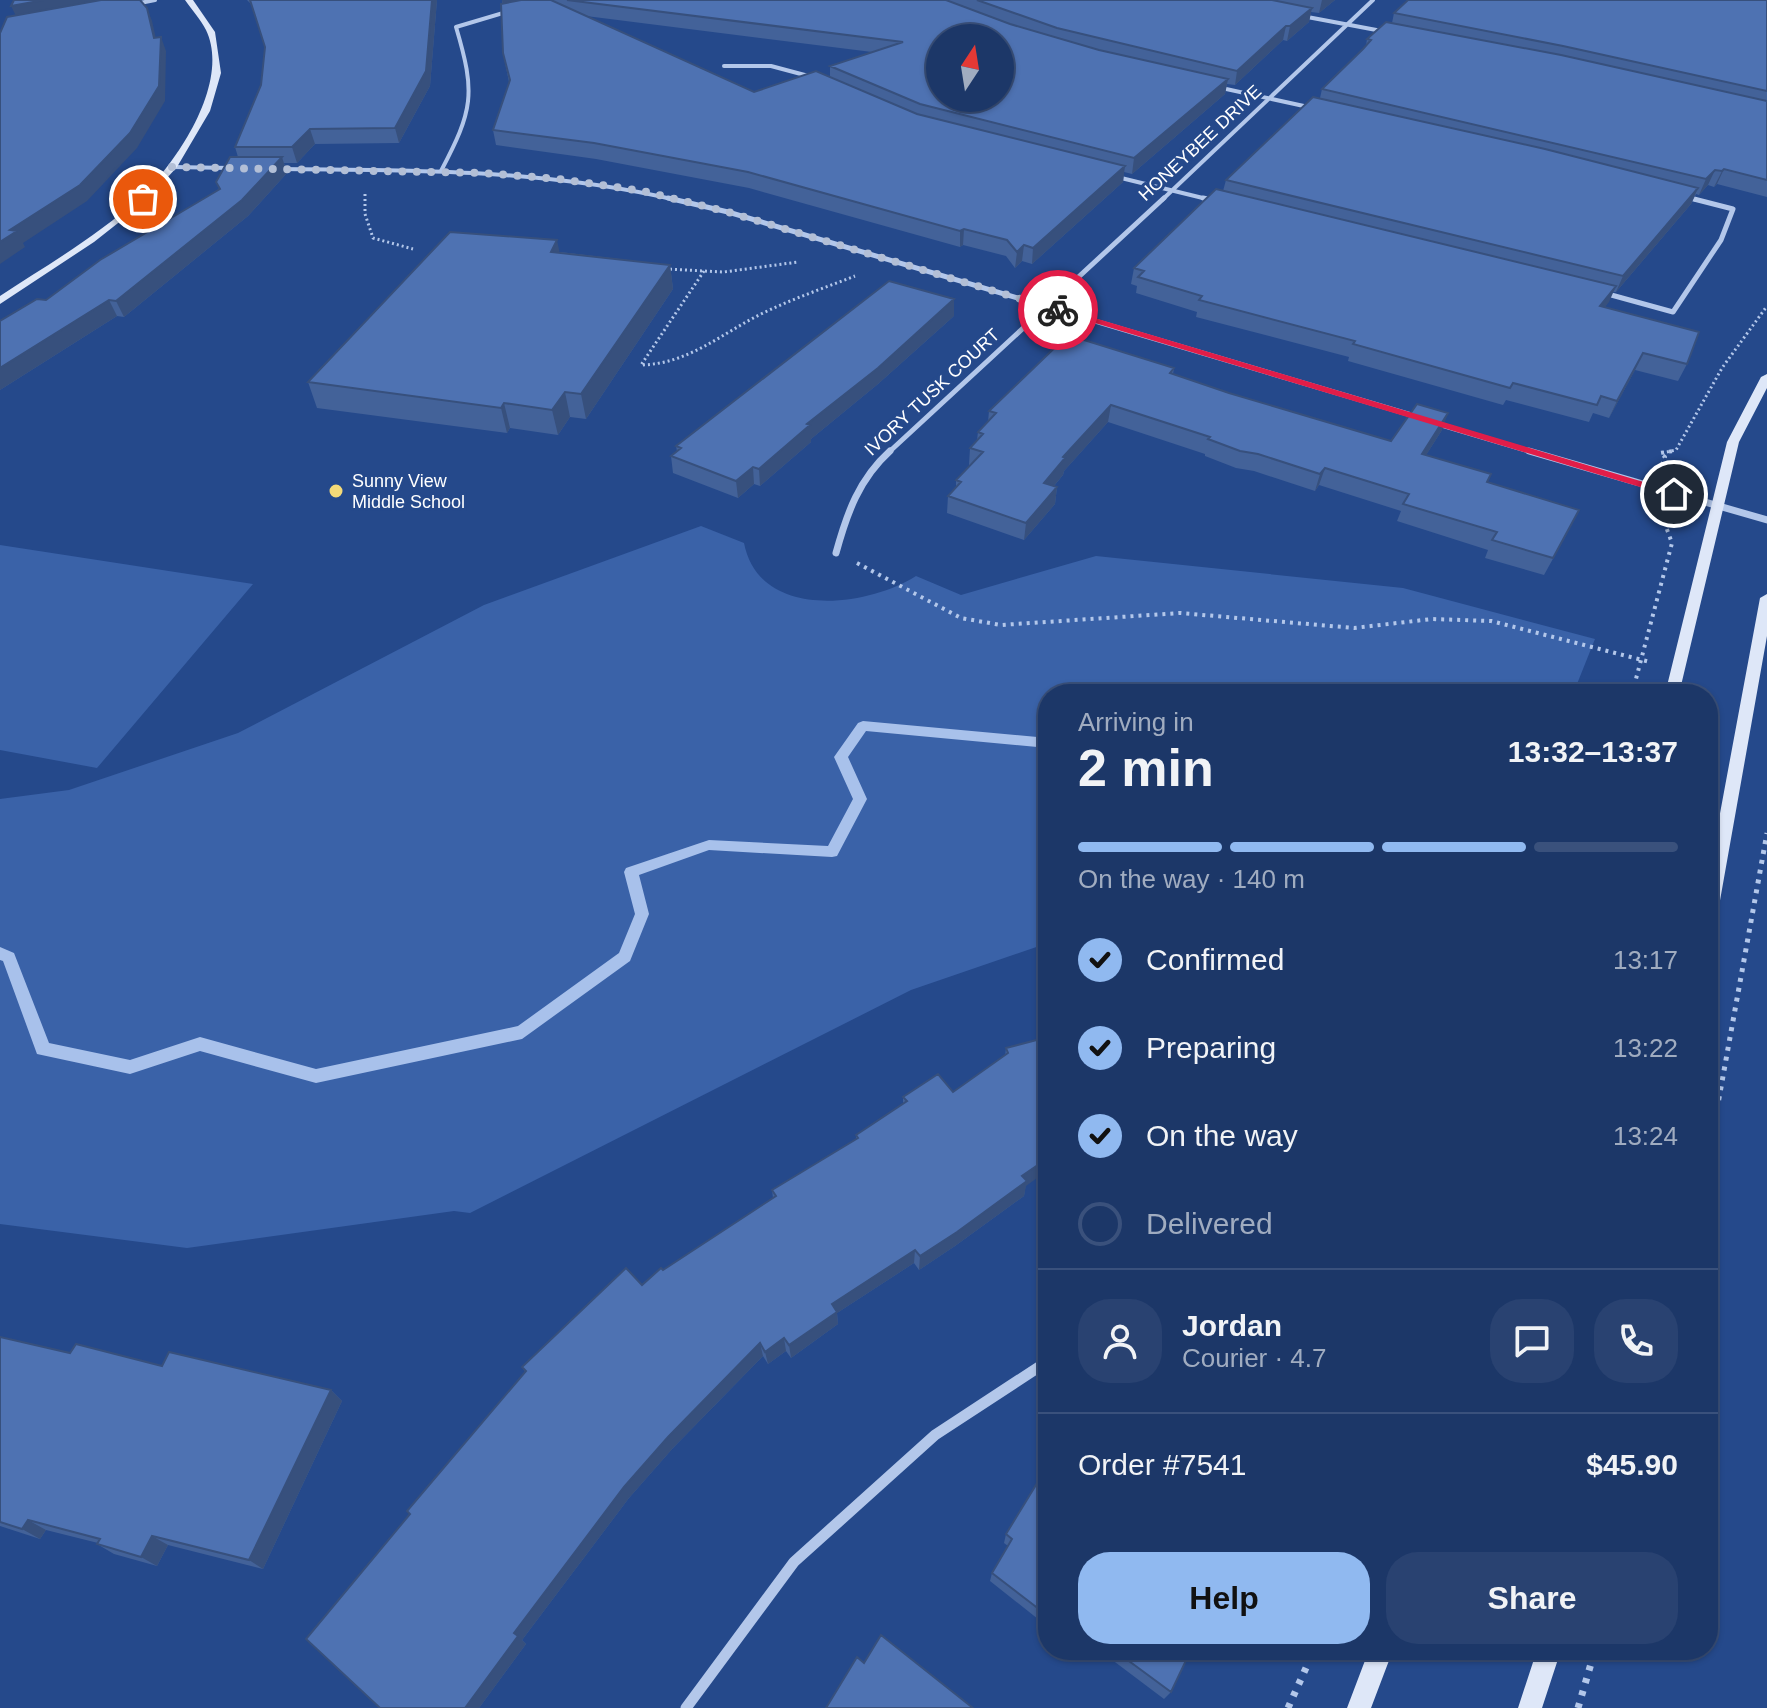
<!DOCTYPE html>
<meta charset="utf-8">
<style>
:root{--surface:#1c3768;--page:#294271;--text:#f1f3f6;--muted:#a0acc0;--line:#3a517c;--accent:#90b9f0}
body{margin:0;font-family:Helvetica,sans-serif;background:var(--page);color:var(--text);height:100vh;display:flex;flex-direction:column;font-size:30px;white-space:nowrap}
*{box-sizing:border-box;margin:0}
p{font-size:26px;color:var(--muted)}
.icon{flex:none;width:44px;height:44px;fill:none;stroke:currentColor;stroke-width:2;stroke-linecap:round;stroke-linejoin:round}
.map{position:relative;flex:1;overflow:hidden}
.sheet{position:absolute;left:1038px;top:684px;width:680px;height:976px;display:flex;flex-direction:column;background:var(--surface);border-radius:32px;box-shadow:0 2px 6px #0004,0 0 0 2px var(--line)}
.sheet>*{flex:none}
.needle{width:52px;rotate:12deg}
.controls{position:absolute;left:926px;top:24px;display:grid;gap:16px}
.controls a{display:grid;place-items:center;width:88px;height:88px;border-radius:50%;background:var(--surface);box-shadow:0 2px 6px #0004,0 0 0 2px var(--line);font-size:40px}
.pin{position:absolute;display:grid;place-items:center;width:68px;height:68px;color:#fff;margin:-34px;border:4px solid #fff;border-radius:50%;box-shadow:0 2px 8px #0007}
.courier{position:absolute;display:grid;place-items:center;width:80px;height:80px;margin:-40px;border:6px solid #e11d48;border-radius:50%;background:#fff;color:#222;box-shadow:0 2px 10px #0007}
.summary em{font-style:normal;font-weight:700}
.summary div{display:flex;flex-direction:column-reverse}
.summary{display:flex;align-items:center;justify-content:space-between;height:136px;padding:0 40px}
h1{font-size:52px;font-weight:700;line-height:60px}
.bar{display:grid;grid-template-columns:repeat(4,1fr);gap:12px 8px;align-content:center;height:96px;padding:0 40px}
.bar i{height:10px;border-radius:6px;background:var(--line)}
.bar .active{background:var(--accent)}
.bar p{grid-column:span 4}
.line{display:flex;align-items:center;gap:20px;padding:0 40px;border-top:2px solid var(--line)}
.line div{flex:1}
.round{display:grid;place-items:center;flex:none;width:84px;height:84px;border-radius:32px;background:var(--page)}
ol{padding:0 40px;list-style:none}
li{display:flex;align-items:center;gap:24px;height:88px}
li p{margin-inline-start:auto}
li .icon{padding:8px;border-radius:50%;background:var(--accent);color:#111;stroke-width:4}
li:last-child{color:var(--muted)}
li i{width:44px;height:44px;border:4px solid var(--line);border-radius:50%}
.primary-button{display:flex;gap:16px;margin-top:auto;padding:16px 40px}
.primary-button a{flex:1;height:92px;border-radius:32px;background:var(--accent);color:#111;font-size:32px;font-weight:700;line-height:92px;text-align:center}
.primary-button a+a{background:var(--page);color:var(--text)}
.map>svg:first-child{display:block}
.green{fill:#3a62a8}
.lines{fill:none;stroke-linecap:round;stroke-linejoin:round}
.stream{fill:#a8c1eb;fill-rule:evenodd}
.path-far3{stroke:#b3c7ea;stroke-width:3;stroke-dasharray:2 3;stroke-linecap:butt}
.path-far2{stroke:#b3c7ea;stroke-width:4;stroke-dasharray:3 5;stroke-linecap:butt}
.path-far1{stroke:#b3c7ea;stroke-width:5;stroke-dasharray:4 6;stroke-linecap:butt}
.path{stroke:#b3c7ea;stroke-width:7;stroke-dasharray:5 8;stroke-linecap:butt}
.street-far3{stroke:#b3c7ea;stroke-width:4}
.street-far2{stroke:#b3c7ea;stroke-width:5}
.street-far1{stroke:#b3c7ea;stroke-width:7}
.street{stroke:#b3c7ea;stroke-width:11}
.secondary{fill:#dee7f8;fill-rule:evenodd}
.wall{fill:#436299;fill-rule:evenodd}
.shaded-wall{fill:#37507d}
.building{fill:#4e72b2;stroke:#37507d;stroke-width:2;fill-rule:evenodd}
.route{fill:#e11d48}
.done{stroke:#b3bfd6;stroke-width:8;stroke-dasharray:0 14.4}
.poi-dot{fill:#f4da78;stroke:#25498b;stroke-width:3}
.labels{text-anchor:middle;stroke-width:6;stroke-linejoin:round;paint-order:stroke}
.far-street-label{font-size:18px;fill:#fff;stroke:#25498b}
.far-poi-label{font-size:18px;fill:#fff;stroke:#25498b;text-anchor:start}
</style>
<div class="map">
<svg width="1767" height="1708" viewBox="0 0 1767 1708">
<rect width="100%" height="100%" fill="#25498b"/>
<path class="green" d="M701,526L744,543C759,620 865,608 916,576L961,595L1096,556L1403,588L1595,639L1573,694H1048V943L911,990L470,1213L454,1211L187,1248L0,1224V799L69,790L238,733L484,605Z
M0,545L253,584L97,768L0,750Z"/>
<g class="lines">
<path class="stream" d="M863,721L1048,738V748L866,731L848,757L867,799L837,856L832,857L709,850L639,875L649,914L630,961L522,1039L316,1083L200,1051L130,1074L37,1054L3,961L0,960V947L14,953L49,1043L130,1060L200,1037L316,1069L518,1026L619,953L635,914L624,872L626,868L709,840L828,846L853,799L834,757L858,723Z"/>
<path class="path-far3" d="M365,194V214L373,238L413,249
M665,269L724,272L798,262
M704,271L641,365C688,364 721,334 761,314C792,299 824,288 855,276
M1662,453L1676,450L1722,368L1767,306"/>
<path class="path-far2" d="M1662,465L1665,457L1660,453L1673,451
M857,563L961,618L1001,625L1180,613L1354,628L1432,619L1491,621L1650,662
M1632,694L1672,543L1665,524L1658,516"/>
<path class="path-far1" d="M1708,1159L1767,833"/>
<path class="path" d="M1288,1708L1314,1650
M1578,1708L1595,1650"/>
<path class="street-far3" d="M135,4L155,0
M1302,16L1387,32
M724,66H771L816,78
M1217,87L1313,108
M172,167L231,168
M277,169C411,170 545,169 676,200
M441,171C473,110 476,94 456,27L510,11
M1113,176L1211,200
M1684,196L1697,200
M1162,200L1373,0"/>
<path class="street-far2" d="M668,198L728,212L1418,417
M1203,198L1217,201
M1604,293L1673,312L1721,240L1733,209L1690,198
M1435,423L1536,453
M888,453L1164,198"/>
<path class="street-far1" d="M1529,451L1767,520
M836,553C847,513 859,479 890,451"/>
<path class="street" d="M686,1708L794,1562L935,1435L1048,1361"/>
<path class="secondary" d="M185,0H193L215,32L221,73L210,111L177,167L146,201L94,242L0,304V296C47,265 98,236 140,197C177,163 231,82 206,30C201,20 192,10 185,0Z
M1767,374V388L1739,442L1679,694H1665L1727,442L1761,377Z
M1767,594V636L1716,923L1714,928L1708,930V878L1760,598Z
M1369,1650H1393L1371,1708H1347Z
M1537,1650H1561L1542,1708H1518Z"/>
</g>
<path class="wall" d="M247,0H437L430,86L399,143L315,144L297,163H284L287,173L248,216L124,317L117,316L0,390V321L46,300L219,189L216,182L238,157L235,147L261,85L265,47L252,5Z
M502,0H1335L1319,13L1311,12L1309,22L1287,41L1283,40L1235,85L1227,84L1225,94L1132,174L1124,172L1123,182L1032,264L1022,261L1015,268L1006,256L963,245L960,247L749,188L596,159L496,145L493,130L509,82L503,53ZM586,16L872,52L830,66V77L754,92Z
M1767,0V197L1717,184L1714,187L1708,185L1699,195L1696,194L1691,204L1616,292H1613L1605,307L1687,364L1678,381L1635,370L1609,418L1593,413L1589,422L1506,400L1503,405L1348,361L1349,357L1196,317L1197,312L1136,293L1137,286L1131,284L1134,268L1223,191L1226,180L1320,98L1322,89L1366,46L1367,39L1392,23L1394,13Z
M560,252L670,265L673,289L586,419L570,417L558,435L510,428L507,433L317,408L308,382Z
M954,316L878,384L811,439V442L760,486L754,484L738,498L673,473L671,456L677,451L676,446Z
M1174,368L1173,374L1229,393L1391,441L1442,430L1426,455L1488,483L1570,528L1544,575L1485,558L1488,550L1397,521L1401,511L1319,485L1315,491L1254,471L1236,468L1205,456V454L1108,422L1064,471L1063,475L1054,486L1057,487L1055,504L1024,540L947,513L948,496L956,488V480L970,465H969L970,448L977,440L978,432L988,422L989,411Z
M1048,1037L1024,1196L955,1246L919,1270L914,1263L837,1313L838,1324L791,1358L786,1351L768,1364L763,1356L673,1448L629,1498L522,1640L526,1644L479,1708L410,1514L525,1372L522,1367L642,1285L663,1270L773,1198L772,1190L856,1139V1135L903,1104V1097L953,1092L1005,1056L1006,1048Z
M0,1337L70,1353L331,1390L342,1401L263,1569L168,1545L157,1566L114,1554L97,1544L98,1543L46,1530L40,1539L0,1526Z
M1048,1475V1627L990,1581L992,1573L1008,1546L1004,1543L1006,1534Z
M1099,1650H1191L1171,1692L1164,1699Z"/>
<path class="shaded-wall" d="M44,0H127L18,20L11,6Z
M432,0H437L430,86L399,143L395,128Z
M502,0H540L503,8Z
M1322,0H1335L1319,13Z
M147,8L152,21L159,52L154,38Z
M1312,8L1309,22L1287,41L1290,26Z
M1286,26L1283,40L1235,85L1237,71Z
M161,37L166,51L165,101L137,148L87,201L23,243L25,247L0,264V242Z
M1228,79L1225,94L1132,174L1134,158Z
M310,129L315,144L297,163L292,147Z
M282,157L287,173L248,216L124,317L116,301Z
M1125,166L1123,182L1032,264L1033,248Z
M1724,169L1717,184L1714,187L1722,171Z
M1715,170L1708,185L1699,195L1706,179Z
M1698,188L1691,204L1616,292L1623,276Z
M964,229L963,245L960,247V231Z
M557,240L562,264L551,252Z
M1024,245L1022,261L1015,268L1017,252Z
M670,265L673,289L586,419L581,394Z
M1616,286L1609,302L1593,322L1600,306Z
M954,299V316L878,384L811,439V442L760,486L759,469L807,424Z
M109,300L117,316L0,390V368Z
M1643,353L1635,370L1609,418L1617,401Z
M565,392L570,417L558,435L552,410Z
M504,403L510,428L507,433L501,408Z
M1111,405L1108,422L1064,471L1063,475L1042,500L1044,483L1063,457Z
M1448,413L1442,430L1416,471L1422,454Z
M753,467L754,484L738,498L736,481Z
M1325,468L1319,485L1315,491L1320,474Z
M1057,487L1055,504L1024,540L1026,523Z
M1048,1158V1170L1026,1186L1024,1196L955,1246L919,1270L920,1256L1022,1176Z
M915,1250L914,1263L837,1313L838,1324L791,1358L789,1345L832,1304Z
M784,1338L786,1351L768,1364L765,1352Z
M760,1343L763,1356L673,1448L629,1498L522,1640L526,1644L479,1708H465L514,1633L624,1487L668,1437Z
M331,1390L342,1401L263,1569L249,1560Z
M28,1520L46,1530L40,1539L22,1529Z
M152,1536L168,1545L157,1566L141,1557Z"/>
<path class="building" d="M14,0H44L11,6Z
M101,0H140L147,8L154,38L161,37L159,86L130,133L80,185L10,230L17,231L0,242V33L7,17Z
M250,0H432L426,71L395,128L310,129L292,147H235L261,85L265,47Z
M521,0H551L754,92L816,71L917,114L1125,166L1033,248L1024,245L1017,252L1007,240L964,229L960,231L748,172L594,143L493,130L510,80L503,53L501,4Z
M567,0H946L1010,24L1099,50L1228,79L1134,158L920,104L830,66L903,42ZM940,38H1000V98H940Z
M977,0H1272L1312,8L1290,26H1286L1237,71L1057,28Z
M1408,0H1767V91L1563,46L1394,13Z
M1386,22L1561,55L1767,101V180L1724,169L1722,171L1715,170L1706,179L1322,89L1363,49L1371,40L1367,39Z
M1313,97L1545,149L1698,188L1623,276L1226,180Z
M230,157H282L242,200L116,301L109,300L0,368V321L37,299L46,300L100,260L220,189L216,182Z
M1216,189L1616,286L1600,306L1699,332L1687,364L1643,353L1617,401L1601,396L1597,405L1513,383L1510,388L1353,344L1355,341L1199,300L1202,296L1138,277L1144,271L1134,268Z
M450,232L557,240L551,252L670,265L581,394L565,392L552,410L504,403L501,408L308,382Z
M889,281L954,299L878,368L807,424L810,425L759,469L753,467L736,481L671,456L681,448L676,446Z
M1068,335L1174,368L1170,373L1229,393L1391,441L1417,404L1448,413L1422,454L1491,474L1487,482L1579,510L1553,558L1492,540L1497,532L1403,504L1409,494L1325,468L1320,474L1258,454L1240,451L1208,439L1210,437L1111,405L1063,457L1065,458L1044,483L1057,487L1026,523L948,496L961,482L956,480L983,452L970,448L983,434L978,432L996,413L989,411Z
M1048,1037V1158L1022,1176L1027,1181L957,1232L920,1256L915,1250L832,1304L837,1312L789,1345L784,1338L765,1352L760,1343L668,1437L624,1487L514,1633L518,1636L465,1708H380L306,1639L410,1514L407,1511L526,1371L522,1367L626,1268L642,1285L661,1268L663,1270L776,1196L772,1190L858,1138L856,1135L907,1101L903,1097L938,1074L953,1092L1008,1053L1006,1048Z
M0,1337L70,1353L76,1344L162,1366L169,1352L331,1390L249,1560L152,1536L141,1557L97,1544L100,1539L28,1520L22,1529L0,1522Z
M1048,1475V1616L992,1573L1012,1539L1006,1534L1039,1480L1043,1483Z
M881,1635L973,1708H826L857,1657L864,1663Z
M1114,1650H1191L1171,1692Z"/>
<path class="route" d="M1058,307L1677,492L1679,494L1670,496L1055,311Z"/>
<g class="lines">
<path class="done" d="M143,199L172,167L483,173L559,179L643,191L728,212L1058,310"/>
</g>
<circle class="poi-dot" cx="336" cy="491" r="8"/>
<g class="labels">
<g class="far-street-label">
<text transform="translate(1200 143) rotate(-43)" y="6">HONEYBEE DRIVE</text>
<text transform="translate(932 392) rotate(-43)" y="6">IVORY TUSK COURT</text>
</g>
<g class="far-poi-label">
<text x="352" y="487">Sunny View<tspan x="352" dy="21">Middle School</tspan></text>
</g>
</g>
</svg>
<div class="controls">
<a><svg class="needle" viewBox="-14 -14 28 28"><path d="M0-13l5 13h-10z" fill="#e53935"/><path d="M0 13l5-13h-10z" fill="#a0acc0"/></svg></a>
</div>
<div class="pin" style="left:143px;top:199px;background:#ea580c"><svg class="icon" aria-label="bag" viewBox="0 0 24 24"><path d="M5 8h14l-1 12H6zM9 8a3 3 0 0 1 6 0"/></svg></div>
<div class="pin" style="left:1674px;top:494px;background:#1f2937"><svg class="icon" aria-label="home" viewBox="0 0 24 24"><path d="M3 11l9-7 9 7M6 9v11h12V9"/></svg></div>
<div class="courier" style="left:1058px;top:310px"><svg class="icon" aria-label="bike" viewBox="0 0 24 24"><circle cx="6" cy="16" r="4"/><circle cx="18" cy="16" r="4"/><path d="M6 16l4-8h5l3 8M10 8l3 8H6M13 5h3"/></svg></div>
<section class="sheet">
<div class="summary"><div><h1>2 min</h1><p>Arriving in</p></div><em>13:32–13:37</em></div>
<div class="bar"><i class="active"></i><i class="active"></i><i class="active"></i><i></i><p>On the way · 140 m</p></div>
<ol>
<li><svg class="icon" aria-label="check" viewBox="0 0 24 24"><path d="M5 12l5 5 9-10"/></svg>Confirmed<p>13:17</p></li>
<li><svg class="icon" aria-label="check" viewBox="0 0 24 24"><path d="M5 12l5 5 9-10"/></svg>Preparing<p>13:22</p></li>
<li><svg class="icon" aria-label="check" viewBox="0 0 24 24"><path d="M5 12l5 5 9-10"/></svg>On the way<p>13:24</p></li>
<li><i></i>Delivered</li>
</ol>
<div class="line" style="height:144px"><a class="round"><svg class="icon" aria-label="person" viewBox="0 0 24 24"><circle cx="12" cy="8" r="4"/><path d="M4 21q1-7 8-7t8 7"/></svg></a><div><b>Jordan</b><p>Courier · 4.7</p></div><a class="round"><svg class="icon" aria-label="chat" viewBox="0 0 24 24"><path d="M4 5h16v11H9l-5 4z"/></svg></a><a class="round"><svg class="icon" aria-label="phone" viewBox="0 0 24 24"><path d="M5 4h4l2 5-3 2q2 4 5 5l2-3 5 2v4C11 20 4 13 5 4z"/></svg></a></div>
<div class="line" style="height:104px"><div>Order #7541</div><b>$45.90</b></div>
<div class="primary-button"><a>Help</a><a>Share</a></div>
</section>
</div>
